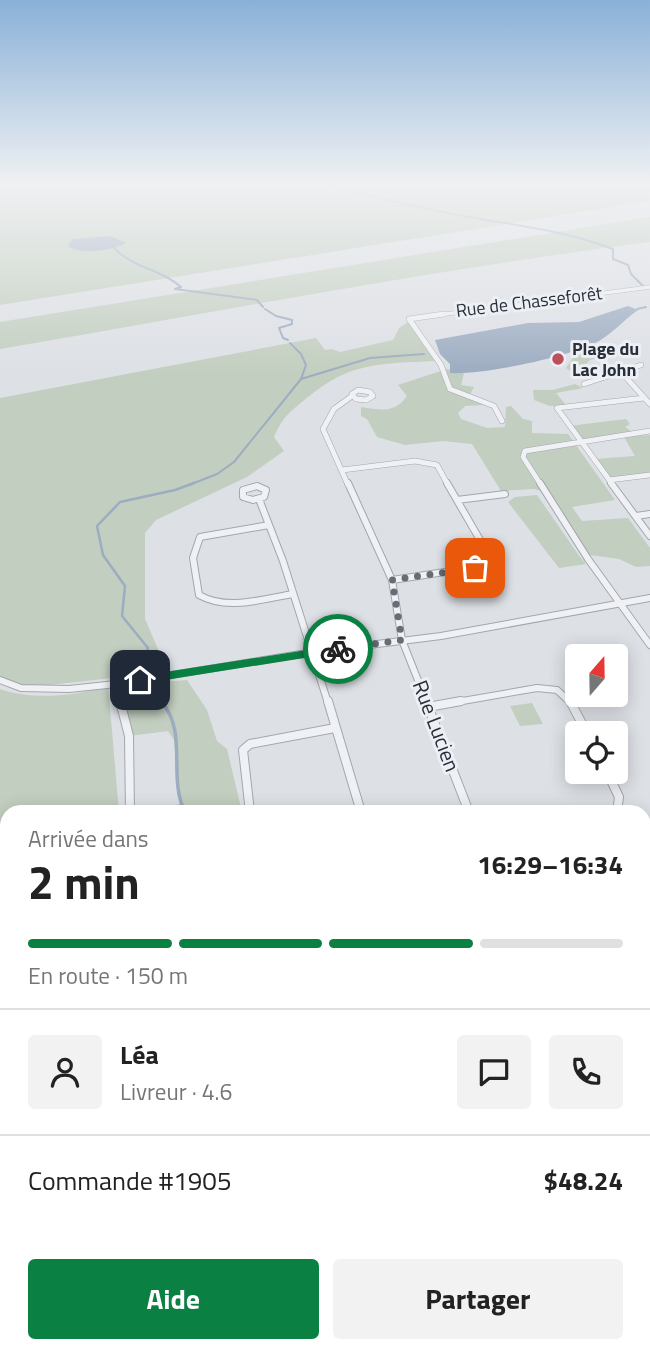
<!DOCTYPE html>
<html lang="fr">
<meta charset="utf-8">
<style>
:root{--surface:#fff;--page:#f2f2f2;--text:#222;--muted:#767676;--line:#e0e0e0;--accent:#0b8043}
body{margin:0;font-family:"Titillium Web",sans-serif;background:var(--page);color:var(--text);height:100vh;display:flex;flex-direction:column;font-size:26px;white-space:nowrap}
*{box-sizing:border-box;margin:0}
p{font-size:23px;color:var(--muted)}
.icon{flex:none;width:38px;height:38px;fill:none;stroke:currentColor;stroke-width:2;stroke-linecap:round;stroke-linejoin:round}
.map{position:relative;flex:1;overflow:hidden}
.drawer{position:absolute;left:0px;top:805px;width:651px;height:548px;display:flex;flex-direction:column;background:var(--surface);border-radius:21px 21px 0 0;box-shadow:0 4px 18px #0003}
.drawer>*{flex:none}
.needle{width:46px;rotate:20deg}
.buttons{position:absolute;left:565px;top:644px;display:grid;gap:14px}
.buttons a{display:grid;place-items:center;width:63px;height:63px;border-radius:7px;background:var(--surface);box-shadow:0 4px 18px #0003;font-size:35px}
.pin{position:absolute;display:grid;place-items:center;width:60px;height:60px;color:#fff;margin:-30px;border-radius:14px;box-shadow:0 4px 10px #0006}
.courier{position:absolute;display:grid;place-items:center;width:70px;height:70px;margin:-35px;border:5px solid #0b8043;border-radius:50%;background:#fff;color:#222;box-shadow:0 2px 9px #0007}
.summary em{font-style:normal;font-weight:700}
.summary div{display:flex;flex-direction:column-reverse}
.summary{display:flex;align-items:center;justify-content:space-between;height:119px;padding:0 28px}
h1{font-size:46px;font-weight:700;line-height:52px}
.bar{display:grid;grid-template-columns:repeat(4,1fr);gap:10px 7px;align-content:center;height:84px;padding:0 28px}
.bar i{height:9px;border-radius:5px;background:var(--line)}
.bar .current{background:var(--accent)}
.bar p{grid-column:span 4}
.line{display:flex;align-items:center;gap:18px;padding:0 28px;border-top:2px solid var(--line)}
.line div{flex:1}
.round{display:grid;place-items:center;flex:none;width:74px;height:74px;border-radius:7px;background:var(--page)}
.primary-button{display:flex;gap:14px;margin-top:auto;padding:14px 28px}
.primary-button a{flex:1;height:80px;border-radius:7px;background:var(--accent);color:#fff;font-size:28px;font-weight:700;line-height:80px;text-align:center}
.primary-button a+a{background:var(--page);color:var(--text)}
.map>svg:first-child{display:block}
.green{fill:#c2cebf}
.water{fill:#9cacc1}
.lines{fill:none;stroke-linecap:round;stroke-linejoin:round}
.stream-far3{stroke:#9cacc1;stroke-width:2}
.stream-far2{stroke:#9cacc1;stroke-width:2.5}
.stream-far1{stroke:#9cacc1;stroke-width:3.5}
.stream{stroke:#9cacc1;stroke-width:4.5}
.minor-far4-casing{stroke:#a3a7ae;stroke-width:4.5}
.minor-far3-casing{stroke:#a3a7ae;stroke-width:6}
.minor-far2-casing{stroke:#a3a7ae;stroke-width:8}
.minor-far1-casing{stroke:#a3a7ae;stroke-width:10}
.minor-casing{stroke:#a3a7ae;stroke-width:12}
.minor-far4{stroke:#eff1f4;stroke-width:3.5}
.minor-far3{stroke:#eff1f4;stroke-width:5}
.minor-far2{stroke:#eff1f4;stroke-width:6}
.minor-far1{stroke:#eff1f4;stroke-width:8}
.minor{stroke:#eff1f4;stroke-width:10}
.route{fill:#0b8043}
.done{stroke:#676c76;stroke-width:7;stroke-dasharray:0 12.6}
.poi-dot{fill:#bc4f5b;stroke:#eceff3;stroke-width:2.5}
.labels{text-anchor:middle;stroke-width:6;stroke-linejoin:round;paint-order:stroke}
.far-street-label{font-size:18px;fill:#282e3a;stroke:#eceff3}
.far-poi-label{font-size:18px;font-weight:bold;fill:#282e3a;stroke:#eceff3;text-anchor:start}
.street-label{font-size:21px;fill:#282e3a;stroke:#eceff3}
</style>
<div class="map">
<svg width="650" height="1352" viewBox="0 0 650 1352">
<rect width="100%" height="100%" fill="#dde0e5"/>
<path class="green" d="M0,185H650V201L0,305Z
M650,217V242C432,270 216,312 0,349V322Z
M408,322L435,361C381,364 352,361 308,397C291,411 283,416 274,437L284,451L247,477L156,520L145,533V619L168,672L21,688L0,680V398L316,338L325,350L332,349L340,352L393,340L399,328Z
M597,350L608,354L590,360L583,367L592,375L583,379L566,368L574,356Z
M447,369L464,373L461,385L474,387L470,395L484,405L465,406L458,413L461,419L487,428L505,427L506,407L511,406L523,419L532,421V433L568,434L615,500L572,507L582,521L628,518L650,548V566L636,567L619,559L590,555L545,492L534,489L501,491L472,444L443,441L405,445L377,437L367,419L361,416V407C381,410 394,414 407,396L398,385Z
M575,384L583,388L556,393L566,405L550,406L534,400L533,390H553Z
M626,419L630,424L625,427L634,433L582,440L569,426Z
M650,435V474L610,481L594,459L635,456L624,437Z
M537,495L580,557L586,564L559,568L508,502L515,497Z
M187,680L207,710L217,741L227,749L242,812H167L180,803L174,740L168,731L129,736L124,685Z
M108,685L119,812H7V1346H152L153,1352H0V689C31,700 77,697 108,685Z
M532,703L543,724L520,726L510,706Z
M342,1346H487L494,1352H326Z"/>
<path class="water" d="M111,236L126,243C112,251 80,255 68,246L72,239Z
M628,306L638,310C624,320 614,332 599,341C569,357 484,375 450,373V364L440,354L435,340L528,323L579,322Z"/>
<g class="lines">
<path class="stream-far3" d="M327,185C374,197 422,209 470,217C519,226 567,231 613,249V259L628,265L631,274L643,286
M114,248C133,268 161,269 181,287L175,289L257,300L263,307
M265,309L276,316L292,320V324L279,328L283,338L288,340
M637,309L646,307
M301,379L370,358L424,354
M189,485L217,474L234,462L301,379L306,365L301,354L290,343"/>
<path class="stream-far2" d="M140,669L148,648L122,616L125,586L103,555L97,526L120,502L175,490L194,483
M154,694L163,703"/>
<path class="stream-far1" d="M161,701C189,733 167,776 185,812"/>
<path class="stream" d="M182,1346L183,1352"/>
<defs>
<path id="minor-far4" d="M431,316L650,287"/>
<path id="minor-far3" d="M444,314L409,319L441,365L450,389L494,406L502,421
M622,373L650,404
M584,384L641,365
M358,390L370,392L373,396L366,400L356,399L352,394Z
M342,470L415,461L437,465L448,485
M609,480L650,475
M348,485L323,429L334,409L352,396
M541,485L523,457L525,451L650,431
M613,485L557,408L644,398"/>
<path id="minor-far2" d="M348,483L392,580L402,640L427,703
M540,483L588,559L650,645
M611,483L650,536
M257,486L266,490L264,497L253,500L243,497V490Z
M259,499L283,561L328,703
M457,500L505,494
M636,516L650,514
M269,525L200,537L193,558L199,595C227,611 263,599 293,594
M392,580L484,566L488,563L487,552L447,483
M0,680L21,688L69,689L116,684L313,652L441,636L650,598
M116,684L121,703
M451,703L537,688L557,690L571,703"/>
<path id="minor-far1" d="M120,701L129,736L130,812
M328,701L361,812
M426,701L469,812
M570,701L587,733
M428,707L461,701
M607,772L619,797L617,812
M250,812L243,750L250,744L335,728
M644,907L650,919"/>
<path id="minor" d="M644,1186L650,1184
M644,1257L650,1271
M520,1346L522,1352"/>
</defs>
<use href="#minor-far4" class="minor-far4-casing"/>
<use href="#minor-far3" class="minor-far3-casing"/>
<use href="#minor-far2" class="minor-far2-casing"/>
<use href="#minor-far1" class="minor-far1-casing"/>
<use href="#minor" class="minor-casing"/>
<use href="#minor-far4" class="minor-far4"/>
<use href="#minor-far3" class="minor-far3"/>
<use href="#minor-far2" class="minor-far2"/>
<use href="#minor-far1" class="minor-far1"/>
<use href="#minor" class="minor"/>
</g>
<linearGradient id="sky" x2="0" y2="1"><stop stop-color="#89b1d8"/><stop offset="0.49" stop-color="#f0f1f3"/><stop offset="1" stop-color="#f0f1f3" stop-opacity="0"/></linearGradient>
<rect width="650" height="375" fill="url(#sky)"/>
<path class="route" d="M338,645L342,646V652L140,684L134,680L140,676Z"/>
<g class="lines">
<path class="done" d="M338,649L402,640L392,580L475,568"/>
</g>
<circle class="poi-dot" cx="558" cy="359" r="7"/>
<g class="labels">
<g class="far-street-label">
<text transform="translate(529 302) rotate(-7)" y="6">Rue de Chasseforêt</text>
</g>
<g class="far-poi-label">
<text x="572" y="355">Plage du<tspan x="572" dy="21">Lac John</tspan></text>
</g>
<g class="street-label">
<text transform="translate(436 726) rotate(69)" y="7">Rue Lucien</text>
</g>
</g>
</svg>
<div class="buttons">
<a><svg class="needle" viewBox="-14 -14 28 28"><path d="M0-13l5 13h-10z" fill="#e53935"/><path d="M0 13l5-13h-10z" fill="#767676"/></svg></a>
<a><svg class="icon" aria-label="locate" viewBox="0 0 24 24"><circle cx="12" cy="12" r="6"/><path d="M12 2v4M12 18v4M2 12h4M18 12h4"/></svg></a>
</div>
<div class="pin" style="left:475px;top:568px;background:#ea580c"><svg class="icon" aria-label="bag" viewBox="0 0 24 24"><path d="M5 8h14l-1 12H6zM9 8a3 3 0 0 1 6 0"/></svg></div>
<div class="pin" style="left:140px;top:680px;background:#1f2937"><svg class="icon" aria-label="home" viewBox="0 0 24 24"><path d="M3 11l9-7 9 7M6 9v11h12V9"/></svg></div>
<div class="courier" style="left:338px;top:649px"><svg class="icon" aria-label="bike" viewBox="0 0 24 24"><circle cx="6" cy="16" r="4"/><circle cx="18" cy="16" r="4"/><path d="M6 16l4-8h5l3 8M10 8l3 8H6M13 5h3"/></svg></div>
<section class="drawer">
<div class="summary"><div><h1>2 min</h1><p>Arrivée dans</p></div><em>16:29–16:34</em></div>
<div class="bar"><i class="current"></i><i class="current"></i><i class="current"></i><i></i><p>En route · 150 m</p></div>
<div class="line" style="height:126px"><a class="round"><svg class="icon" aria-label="person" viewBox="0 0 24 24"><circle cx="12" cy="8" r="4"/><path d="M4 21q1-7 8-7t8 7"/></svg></a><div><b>Léa</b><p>Livreur · 4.6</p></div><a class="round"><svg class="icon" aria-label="chat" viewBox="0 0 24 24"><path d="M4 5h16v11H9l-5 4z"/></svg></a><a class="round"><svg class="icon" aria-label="phone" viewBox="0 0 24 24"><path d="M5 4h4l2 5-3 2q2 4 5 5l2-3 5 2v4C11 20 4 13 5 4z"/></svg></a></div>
<div class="line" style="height:91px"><div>Commande #1905</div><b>$48.24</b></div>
<div class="primary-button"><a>Aide</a><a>Partager</a></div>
</section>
</div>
